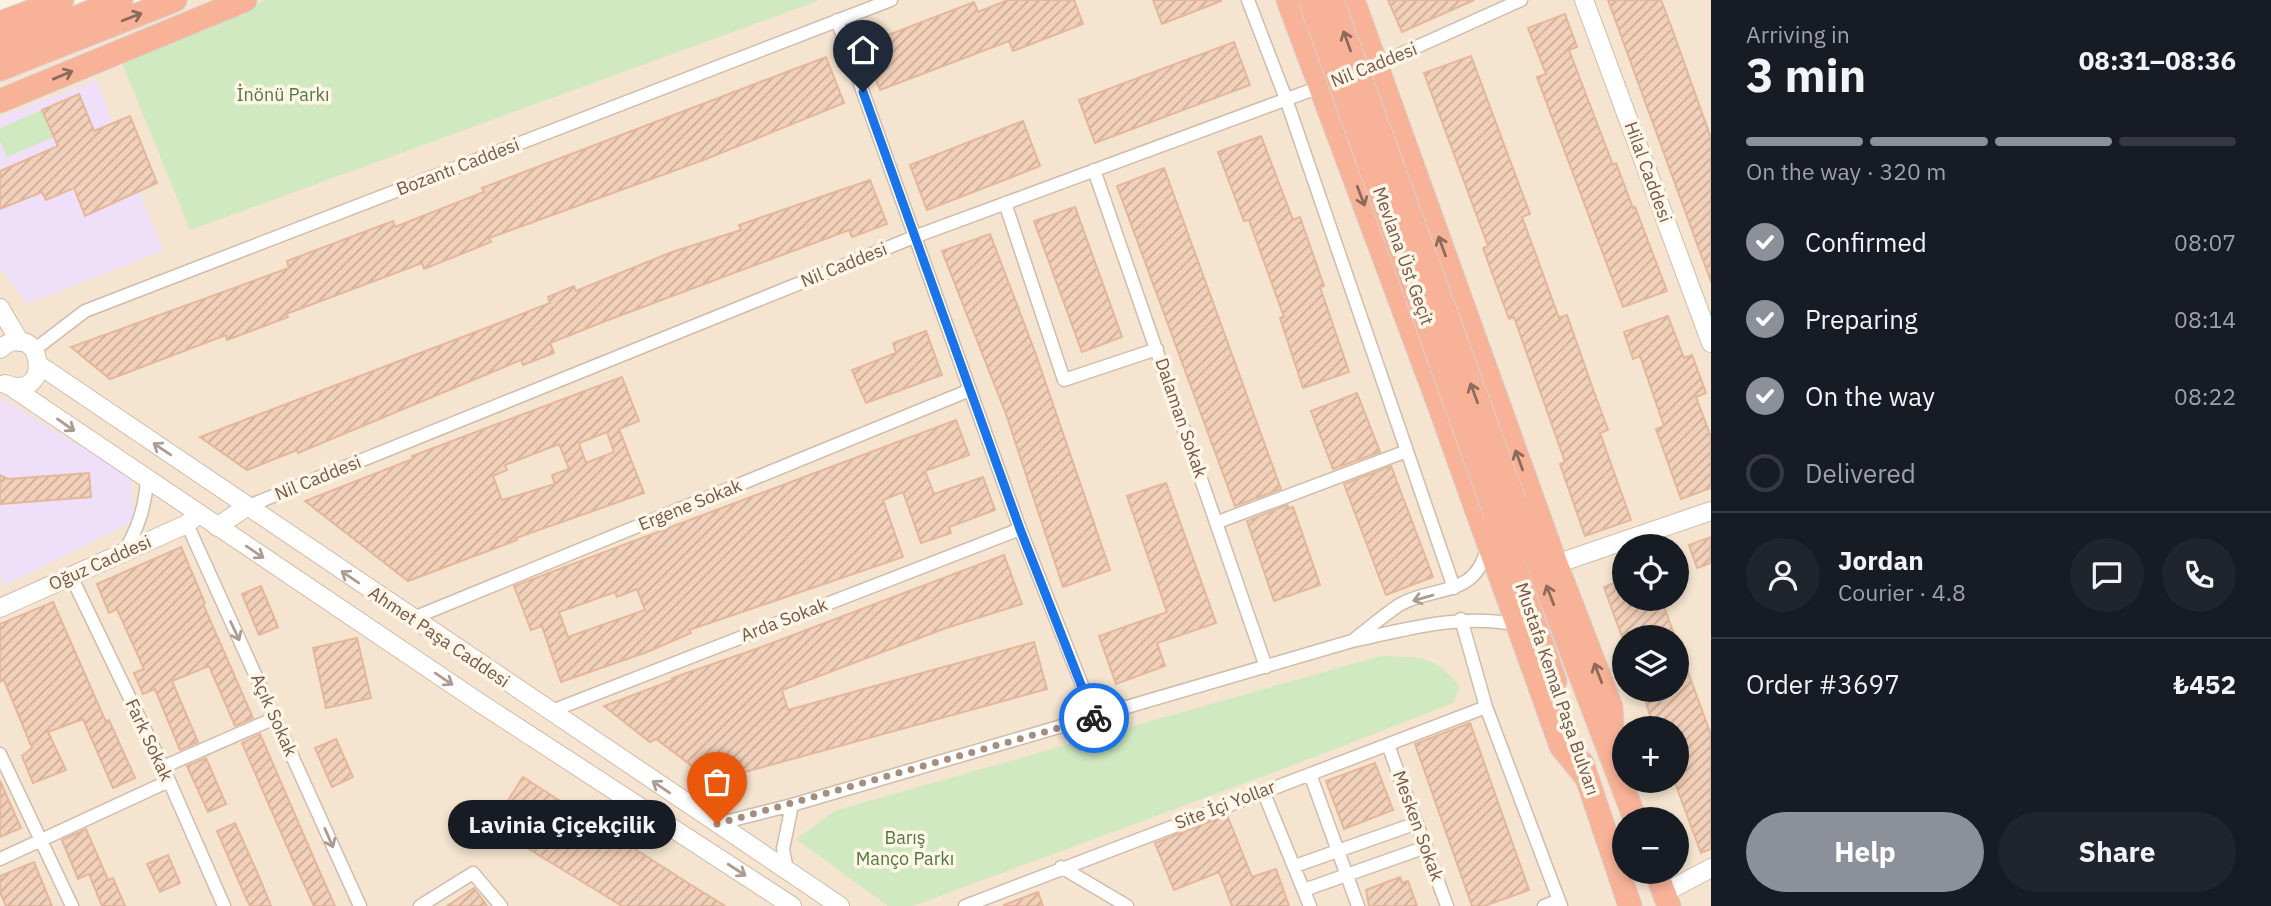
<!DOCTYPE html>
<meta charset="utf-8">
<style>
:root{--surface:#171b24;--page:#20242c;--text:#f1f3f6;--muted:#9ea1a6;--line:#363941;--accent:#8c9099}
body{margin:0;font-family:"IBM Plex Sans",sans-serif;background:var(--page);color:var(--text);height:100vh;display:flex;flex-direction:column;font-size:26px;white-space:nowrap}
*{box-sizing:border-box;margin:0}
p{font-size:23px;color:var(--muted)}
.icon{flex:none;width:38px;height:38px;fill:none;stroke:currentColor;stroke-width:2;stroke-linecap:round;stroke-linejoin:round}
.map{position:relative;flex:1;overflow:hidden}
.side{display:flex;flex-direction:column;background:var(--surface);width:560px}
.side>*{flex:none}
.controls{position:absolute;left:1612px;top:534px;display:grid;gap:14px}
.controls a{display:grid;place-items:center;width:77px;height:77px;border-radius:50%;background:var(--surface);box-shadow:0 4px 10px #0003;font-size:35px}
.pin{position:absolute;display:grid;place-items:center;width:60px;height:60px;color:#fff;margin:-72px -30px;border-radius:50% 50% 50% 0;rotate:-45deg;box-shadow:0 0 7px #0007}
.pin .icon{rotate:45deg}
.courier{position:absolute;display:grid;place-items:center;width:70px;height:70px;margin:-35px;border:5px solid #1a73e8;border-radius:50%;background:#fff;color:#222;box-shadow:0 2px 9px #0007}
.bubble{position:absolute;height:49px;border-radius:24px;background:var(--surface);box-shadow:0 4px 10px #0003;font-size:23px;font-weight:700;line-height:49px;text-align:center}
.headline em{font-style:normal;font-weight:700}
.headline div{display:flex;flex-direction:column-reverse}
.headline{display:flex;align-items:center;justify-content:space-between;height:119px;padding:0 35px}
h1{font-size:46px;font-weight:700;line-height:52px}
.bar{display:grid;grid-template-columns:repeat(4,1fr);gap:10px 7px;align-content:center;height:84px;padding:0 35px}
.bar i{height:9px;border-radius:5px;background:var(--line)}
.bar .current{background:var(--accent)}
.bar p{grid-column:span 4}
.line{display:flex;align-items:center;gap:18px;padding:0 35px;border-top:2px solid var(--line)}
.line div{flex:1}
.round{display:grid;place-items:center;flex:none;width:74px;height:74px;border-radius:37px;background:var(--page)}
ol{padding:0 35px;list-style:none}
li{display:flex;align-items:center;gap:21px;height:77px}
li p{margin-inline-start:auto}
li .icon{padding:7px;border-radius:50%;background:var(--accent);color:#fff;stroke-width:4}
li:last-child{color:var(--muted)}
li i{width:38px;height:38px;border:4px solid var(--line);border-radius:50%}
.primary-button{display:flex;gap:14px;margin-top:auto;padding:14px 35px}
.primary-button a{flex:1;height:80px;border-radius:42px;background:var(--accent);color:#fff;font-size:28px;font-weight:700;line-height:80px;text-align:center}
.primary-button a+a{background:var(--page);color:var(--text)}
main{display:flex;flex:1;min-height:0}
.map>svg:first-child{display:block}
.residential{fill:#f4e4d0;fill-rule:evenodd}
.education{fill:#efdff8}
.green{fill:#d1e9c1}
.building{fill:url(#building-hatch);stroke:#e4b79a;stroke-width:2;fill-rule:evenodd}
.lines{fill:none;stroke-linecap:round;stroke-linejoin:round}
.street-casing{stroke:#cfbcac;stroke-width:15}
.secondary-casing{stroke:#d2bca9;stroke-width:20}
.highway-casing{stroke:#d8d0cc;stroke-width:25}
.street{stroke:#fff;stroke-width:12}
.secondary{stroke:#fff;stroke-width:18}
.highway{stroke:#f7b298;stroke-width:23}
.highway-bridge-casing{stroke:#d8d0cc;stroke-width:25;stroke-linecap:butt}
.highway-bridge{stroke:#f7b298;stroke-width:23}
.oneway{stroke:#8e6a58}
.oneway2{stroke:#ac9b91}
.done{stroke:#a48e7e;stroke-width:7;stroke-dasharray:0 12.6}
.route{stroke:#1a73e8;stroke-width:9}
.labels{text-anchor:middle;stroke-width:7;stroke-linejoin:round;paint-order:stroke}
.street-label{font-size:18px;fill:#745848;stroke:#fff6e8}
.park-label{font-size:18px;fill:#517941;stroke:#fff6e8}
</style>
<main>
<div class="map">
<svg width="1711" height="906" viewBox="0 0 1711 906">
<defs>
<pattern id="building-hatch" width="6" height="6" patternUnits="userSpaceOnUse" patternTransform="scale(1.75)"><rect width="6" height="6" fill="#f2d0b9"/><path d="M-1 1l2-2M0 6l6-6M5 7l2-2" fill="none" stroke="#c9ac98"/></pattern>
</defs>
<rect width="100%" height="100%" fill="#fcf2e2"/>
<path class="residential" d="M149,0H1711V906H0V59ZM1624,546H1676V598H1624ZM1624,637H1676V690H1624ZM1624,728H1676V780H1624ZM1624,819H1676V872H1624Z"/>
<path class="education" d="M96,80L163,251L27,304L0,268V117Z
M0,397L131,477L134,521L4,586L0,576Z"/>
<path class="green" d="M265,0H820L190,230L121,60Z
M42,110L54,137L7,157L0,141V128Z
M1380,656C1422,658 1432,653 1460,687L1453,703L1299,763L913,906H888L796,839L837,810Z"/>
<path class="building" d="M1008,0H1074L1083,24L1013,51L1009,41L880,90L862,45L974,2L978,12Z
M1153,0H1221V1L1162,24Z
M1388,0H1474L1402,32Z
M1608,0H1661L1671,26L1711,138V282Z
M1565,14L1577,47L1569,50L1613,165L1616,163L1633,208L1635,207L1667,291L1623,307L1537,77L1546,74L1528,28Z
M1234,42L1250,85L1095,143L1079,100Z
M1471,56L1530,214L1522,217L1559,318L1567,315L1594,392L1608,430L1600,433L1631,520L1585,536L1560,464L1565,462L1514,317L1509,319L1483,248L1488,246L1424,73Z
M826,57L844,103L706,159L489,238L491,242L424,269L422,263L286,314L288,317L227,340L226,335L110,379L71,347L289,268L287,261L393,221L395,227L484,192L482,188Z
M79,94L94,131L130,116L157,183L85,216L74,188L46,200L42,192L0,209V171L58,146L42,110Z
M1023,121L1040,166L927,210L910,165Z
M1261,136L1293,220L1300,217L1324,286L1320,287L1349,372L1303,388L1280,318L1284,317L1249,220L1244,221L1218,152Z
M1164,168L1281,489L1235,506L1117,186Z
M870,180L887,224L852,237L849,230L608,320L550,343L554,353L523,365L521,360L298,453L297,450L247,470L200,437L494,325L550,303L548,297L574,286L576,291L672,252L741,230L739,225Z
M1075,207L1122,337L1082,352L1034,221Z
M990,234L1035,352L1110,570L1063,587L1006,414L942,251Z
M1668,316L1684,358L1692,355L1706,393L1696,397L1711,437V488L1681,499L1656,429L1664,426L1640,356L1633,359L1624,332Z
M926,331L942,375L866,403L852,370L896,353L893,343Z
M622,377L639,421L619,429L644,493L516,538L517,540L408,581L305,501L413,459L412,456ZM607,432L614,452L586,463L579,443ZM559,444L569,469L552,475L555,484L502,500L493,476L507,470L505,465Z
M1357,393L1380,452L1333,469L1311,411Z
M956,420L969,455L925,471L934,494L983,477L995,510L949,527L951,533L921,543L903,492L883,500L903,557L689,630L691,633L647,652L561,682L542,626L531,630L514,586ZM637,589L645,610L568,637L559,612L615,592L617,597Z
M1391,466L1433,577L1386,595L1344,484Z
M89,473L91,497L0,504V475L8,479Z
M1166,483L1216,623L1157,643L1165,666L1116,684L1099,636L1167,612L1127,496Z
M1287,505L1289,509L1293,507L1320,585L1274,601L1247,521Z
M1711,537V563L1697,568L1689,545Z
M181,547L205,603L203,604L253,718L235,726L209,666L172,681L198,742L180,750L155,689L143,694L134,673L144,669L117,609L109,613L97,584Z
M1004,555L1022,604L946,628L782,690L788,710L1034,642L1047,689L712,781L656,739L650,742L604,706L673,680L672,678L759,648Z
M1624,579V598H1661L1675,637H1622L1604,587Z
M261,586L278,627L259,635L242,594Z
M53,602L106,722L109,720L135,778L113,788L83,719L48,732L66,770L33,783L22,756L32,748L4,680L0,682V624Z
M357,638L371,698L326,708L313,648Z
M1678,645L1711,735V849L1701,853L1674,780H1676V728H1654L1642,690H1676Z
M1470,723L1529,890L1484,906H1472L1415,744Z
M260,734L318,868L335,906H314L293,860L242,743Z
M336,739L353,777L332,787L315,748Z
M206,758L226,804L208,812L187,766Z
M1375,763L1393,810L1344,829L1326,781Z
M523,777L688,883L725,906H622L519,843L492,826Z
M0,781L21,828L0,837Z
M1227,815L1252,877L1276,869L1289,906H1232L1219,872L1174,890L1155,843Z
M235,823L260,879L271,906H250L246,898L217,831Z
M86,829L108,880L113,878L125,906H102L89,874L78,879L62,840Z
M168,855L180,883L160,892L147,864Z
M34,862L52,906H6L0,892V876Z
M1400,877L1402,883L1408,881L1417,906H1369L1366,890Z
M474,888L487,906H447Z
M1038,892L1043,906H1005L1004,905Z"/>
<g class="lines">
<defs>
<path id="street" d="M1248,0L1286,99L1454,588
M837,20L1020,529L1095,718
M1372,67L1521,0
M1094,170L1266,667
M1005,203L1064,380L1157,349
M34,350L85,311L891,0
M246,507L914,237L1325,85
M1218,522L1407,451
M187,524L360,906
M124,552C138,528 145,508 147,480
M71,576L163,767L224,906
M411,619L970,390
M1461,619L1486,707L1561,906
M1355,639C1369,628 1384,615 1399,605C1433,585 1475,599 1487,548
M549,712L1020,529
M1388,745L1447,906
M0,754L72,906
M163,767L275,718
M1310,774L1358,906
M1263,791L1310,906
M717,824L792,805L1352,641C1408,629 1461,613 1518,625
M0,859L169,781
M1295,866L1417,823
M1061,867L1127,906
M787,870L783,849L792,805
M1304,890L1426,847
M420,906L473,873L501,906
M965,906L1486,707
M1544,906L1559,900"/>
<path id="secondary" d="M1584,0L1711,343
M0,308L20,342
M0,349C42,314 56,404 5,384
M39,365L840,906
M10,386L477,701L792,906
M217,527L246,507
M1556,564L1711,511
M0,608L187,524L198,514
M1664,893L1711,868"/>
<path id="highway" d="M1288,0L1439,405L1561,746L1587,778
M1353,0L1556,564L1611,707L1614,763
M0,23L62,0
M0,47L121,0
M0,69L175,0
M0,101L245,0
M1515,503L1635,819
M1495,513L1555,681
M1582,763L1630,906
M1656,872L1669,906"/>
</defs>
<use href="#street" class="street-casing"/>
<use href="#secondary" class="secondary-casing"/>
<use href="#highway" class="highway-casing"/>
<use href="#street" class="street"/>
<use href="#secondary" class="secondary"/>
<use href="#highway" class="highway"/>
<defs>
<path id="highway-bridge" d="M1310,0L1495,513
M1332,0L1515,503"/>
</defs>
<use href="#highway-bridge" class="highway-bridge-casing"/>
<use href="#highway-bridge" class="highway-bridge"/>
</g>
<defs><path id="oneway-shaft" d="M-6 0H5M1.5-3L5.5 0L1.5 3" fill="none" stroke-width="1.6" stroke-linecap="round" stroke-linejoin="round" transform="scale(1.75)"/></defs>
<g class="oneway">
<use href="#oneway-shaft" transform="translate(132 17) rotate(-21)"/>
<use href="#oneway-shaft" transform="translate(1347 41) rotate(-110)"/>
<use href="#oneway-shaft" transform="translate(63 75) rotate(-23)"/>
<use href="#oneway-shaft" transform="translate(1361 196) rotate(69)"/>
<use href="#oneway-shaft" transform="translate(1442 246) rotate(-110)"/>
<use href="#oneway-shaft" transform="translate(1474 393) rotate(-110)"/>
<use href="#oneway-shaft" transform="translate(1519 460) rotate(-110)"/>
<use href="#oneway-shaft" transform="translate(1550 595) rotate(-111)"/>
<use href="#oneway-shaft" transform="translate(1598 673) rotate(-111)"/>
</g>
<g class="oneway2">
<use href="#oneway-shaft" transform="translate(66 425) rotate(35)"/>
<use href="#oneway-shaft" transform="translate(162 449) rotate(-146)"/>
<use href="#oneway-shaft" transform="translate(255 552) rotate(34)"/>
<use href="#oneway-shaft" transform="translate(350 577) rotate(-146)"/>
<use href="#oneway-shaft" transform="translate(1423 598) rotate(164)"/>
<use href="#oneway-shaft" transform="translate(235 631) rotate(65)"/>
<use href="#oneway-shaft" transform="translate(444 679) rotate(34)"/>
<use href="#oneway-shaft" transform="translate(661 787) rotate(-146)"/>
<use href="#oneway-shaft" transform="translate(329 838) rotate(66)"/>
<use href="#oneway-shaft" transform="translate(737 870) rotate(33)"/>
</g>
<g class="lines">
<path class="done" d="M717,824L1094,718"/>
<path class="route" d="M863,92L1020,529L1094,718"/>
</g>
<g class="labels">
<g class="street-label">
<text transform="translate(1374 65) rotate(-22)" y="6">Nil Caddesi</text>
<text transform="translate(458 167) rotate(-21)" y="6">Bozantı Caddesi</text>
<text transform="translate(1648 172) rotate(70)" y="6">Hilal Caddesi</text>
<text transform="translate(1403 256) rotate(70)" y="6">Mevlana Üst Geçit</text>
<text transform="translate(844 265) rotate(-22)" y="6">Nil Caddesi</text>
<text transform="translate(1181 418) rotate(71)" y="6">Dalaman Sokak</text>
<text transform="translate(318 478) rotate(-22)" y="6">Nil Caddesi</text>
<text transform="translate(690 505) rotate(-22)" y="6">Ergene Sokak</text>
<text transform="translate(100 563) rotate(-24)" y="6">Oğuz Caddesi</text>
<text transform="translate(784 620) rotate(-21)" y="6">Arda Sokak</text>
<text transform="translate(439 637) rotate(34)" y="6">Ahmet Paşa Caddesi</text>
<text transform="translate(1557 689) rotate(71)" y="6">Mustafa Kemal Paşa Bulvarı</text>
<text transform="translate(274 715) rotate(66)" y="6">Açık Sokak</text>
<text transform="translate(149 740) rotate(65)" y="6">Fark Sokak</text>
<text transform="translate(1225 805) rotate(-21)" y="6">Site İçi Yollar</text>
<text transform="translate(1418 826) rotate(70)" y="6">Mesken Sokak</text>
</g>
<g class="park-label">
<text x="283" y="101">İnönü Parkı</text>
<text x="905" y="844">Barış<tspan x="905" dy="21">Manço Parkı</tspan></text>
</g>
</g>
</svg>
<div class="controls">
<a><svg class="icon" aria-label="locate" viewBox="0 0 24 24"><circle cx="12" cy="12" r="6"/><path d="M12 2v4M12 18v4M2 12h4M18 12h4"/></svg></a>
<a><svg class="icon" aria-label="layers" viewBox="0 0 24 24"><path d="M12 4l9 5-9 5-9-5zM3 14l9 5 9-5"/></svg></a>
<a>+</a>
<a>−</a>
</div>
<div class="pin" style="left:717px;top:824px;background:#ea580c"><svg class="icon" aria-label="bag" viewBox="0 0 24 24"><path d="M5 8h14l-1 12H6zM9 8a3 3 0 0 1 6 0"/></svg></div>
<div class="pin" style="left:863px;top:92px;background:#1f2937"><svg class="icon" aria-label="home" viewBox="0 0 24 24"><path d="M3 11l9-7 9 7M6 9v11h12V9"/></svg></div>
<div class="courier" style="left:1094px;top:718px"><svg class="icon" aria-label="bike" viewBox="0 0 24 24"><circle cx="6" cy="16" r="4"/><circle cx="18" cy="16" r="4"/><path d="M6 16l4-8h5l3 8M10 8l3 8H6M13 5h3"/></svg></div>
<div class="bubble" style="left:448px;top:800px;width:228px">Lavinia Çiçekçilik</div>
</div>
<section class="side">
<div class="headline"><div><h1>3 min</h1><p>Arriving in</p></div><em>08:31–08:36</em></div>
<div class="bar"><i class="current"></i><i class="current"></i><i class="current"></i><i></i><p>On the way · 320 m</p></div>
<ol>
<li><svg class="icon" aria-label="check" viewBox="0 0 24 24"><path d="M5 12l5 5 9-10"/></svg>Confirmed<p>08:07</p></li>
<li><svg class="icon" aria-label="check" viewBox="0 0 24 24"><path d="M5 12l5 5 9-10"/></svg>Preparing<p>08:14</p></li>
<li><svg class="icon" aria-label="check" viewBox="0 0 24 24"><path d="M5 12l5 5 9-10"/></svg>On the way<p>08:22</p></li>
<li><i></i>Delivered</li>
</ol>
<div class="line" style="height:126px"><a class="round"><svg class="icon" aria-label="person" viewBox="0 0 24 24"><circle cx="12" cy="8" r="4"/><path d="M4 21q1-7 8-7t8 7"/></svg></a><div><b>Jordan</b><p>Courier · 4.8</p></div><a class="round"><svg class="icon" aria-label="chat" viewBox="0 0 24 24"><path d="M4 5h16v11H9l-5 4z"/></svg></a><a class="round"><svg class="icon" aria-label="phone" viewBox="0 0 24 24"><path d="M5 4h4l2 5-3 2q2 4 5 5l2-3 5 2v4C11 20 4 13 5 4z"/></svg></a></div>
<div class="line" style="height:91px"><div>Order #3697</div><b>₺452</b></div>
<div class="primary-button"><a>Help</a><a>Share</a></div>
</section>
</main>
